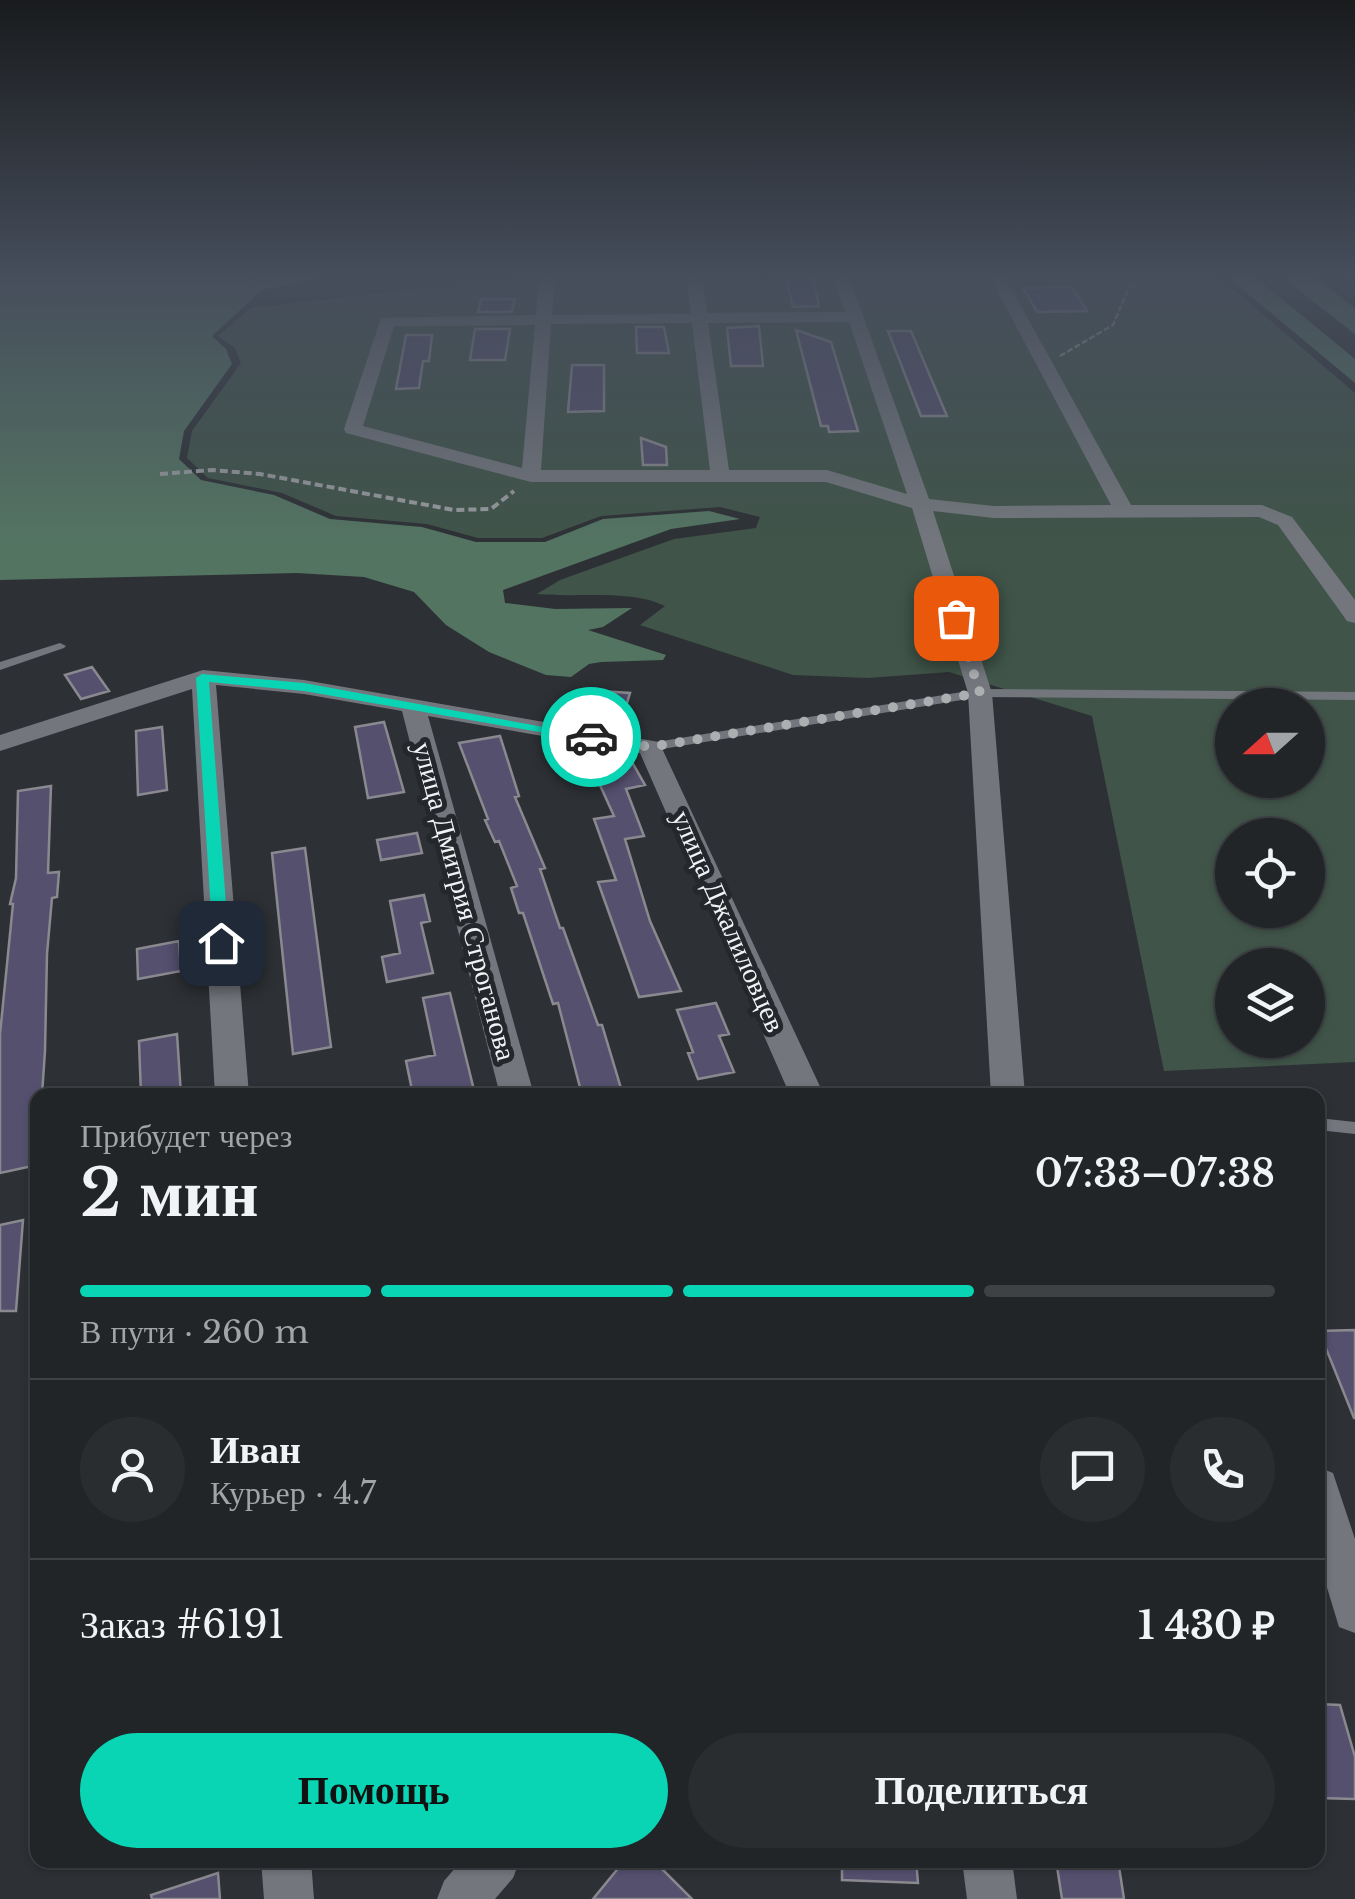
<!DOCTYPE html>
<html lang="ru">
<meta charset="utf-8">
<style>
:root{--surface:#222528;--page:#2a2d30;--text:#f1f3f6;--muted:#a2a5a8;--line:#3f4245;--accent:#09d5b5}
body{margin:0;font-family:"Libre Baskerville",serif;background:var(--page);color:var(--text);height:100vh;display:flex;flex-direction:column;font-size:38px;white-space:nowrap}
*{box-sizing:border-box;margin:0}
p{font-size:32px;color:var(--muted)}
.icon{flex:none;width:55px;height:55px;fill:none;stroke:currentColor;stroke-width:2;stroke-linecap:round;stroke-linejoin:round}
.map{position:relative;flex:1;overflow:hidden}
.drawer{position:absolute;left:30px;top:1088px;width:1295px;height:780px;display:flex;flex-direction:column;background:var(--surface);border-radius:20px;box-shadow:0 2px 8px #0004,0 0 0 2px var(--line)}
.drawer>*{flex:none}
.needle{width:65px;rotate:249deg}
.fabs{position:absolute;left:1215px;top:688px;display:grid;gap:20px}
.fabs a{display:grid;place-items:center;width:110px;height:110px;border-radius:50%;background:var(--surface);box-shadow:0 2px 8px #0004,0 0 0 2px var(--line);font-size:50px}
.pin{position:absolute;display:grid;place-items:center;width:85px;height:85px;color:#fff;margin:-42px;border-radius:20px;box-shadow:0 5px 15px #0006}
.courier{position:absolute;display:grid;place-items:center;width:100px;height:100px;margin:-50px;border:8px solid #09d5b5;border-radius:50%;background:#fff;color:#222;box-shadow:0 2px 12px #0007}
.summary em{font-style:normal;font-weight:600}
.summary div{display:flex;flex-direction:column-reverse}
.summary{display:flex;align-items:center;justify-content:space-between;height:170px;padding:0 50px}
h1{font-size:65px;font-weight:600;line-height:75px}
.bar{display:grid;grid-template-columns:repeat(4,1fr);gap:15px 10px;align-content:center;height:120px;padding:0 50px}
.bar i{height:12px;border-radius:8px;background:var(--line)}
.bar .current{background:var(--accent)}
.bar p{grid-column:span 4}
.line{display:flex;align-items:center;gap:25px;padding:0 50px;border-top:2px solid var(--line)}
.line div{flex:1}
.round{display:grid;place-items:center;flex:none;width:105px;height:105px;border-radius:52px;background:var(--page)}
.action{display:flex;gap:20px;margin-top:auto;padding:20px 50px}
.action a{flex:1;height:115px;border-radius:60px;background:var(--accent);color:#111;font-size:40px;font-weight:600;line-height:115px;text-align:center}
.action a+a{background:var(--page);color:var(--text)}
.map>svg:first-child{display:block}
.green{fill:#405449;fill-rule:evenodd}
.forest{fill:#547462}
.building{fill:#55506e;stroke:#8a8990;stroke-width:2.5}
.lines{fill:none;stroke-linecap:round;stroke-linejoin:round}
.path-far1{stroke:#999b9f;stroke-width:2.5;stroke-dasharray:6 2.5;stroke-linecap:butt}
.path{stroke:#999b9f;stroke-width:4;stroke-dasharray:8 4;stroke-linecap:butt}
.lane{fill:#73777d;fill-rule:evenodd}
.street{fill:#73777d;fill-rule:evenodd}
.route{fill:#09d5b5}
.done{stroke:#acafb2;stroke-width:10;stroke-dasharray:0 18}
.labels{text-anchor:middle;stroke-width:10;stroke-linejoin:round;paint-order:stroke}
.street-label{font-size:28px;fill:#f1f3f6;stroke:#24272b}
</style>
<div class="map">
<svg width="1355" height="1899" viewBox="0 0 1355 1899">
<rect width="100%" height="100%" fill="#2d3135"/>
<path class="green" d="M518,277H1219L1355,393V1062L1164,1071L1092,716L949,672L868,678L793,675L640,625L665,606C631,589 577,598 537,594L560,580L674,539L756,528L760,517L720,507L601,516L542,538H478L427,524L336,516L282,493L208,478L187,458L192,431L241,363L235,348L218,336L251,308ZM1232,705H1308V780H1232ZM1232,835H1308V910H1232ZM1232,965H1308V1040H1232Z"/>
<path class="forest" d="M0,277H325L262,290L212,336L226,349L232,364L184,431L179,459L201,480L274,495L330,519L422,527L476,542H545L603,519L709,511L740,519L671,529L503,590L505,603L555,609L632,608L603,627L588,630L666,655L663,660L601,662L589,664L571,677L546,675L489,652L446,625L414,592L364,577L297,573L0,580Z
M1228,277H1255L1355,359V383Z
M1282,277H1314L1355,308V334Z"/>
<path class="building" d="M786,277H813L819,306L793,307Z
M1072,287L1087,311L1037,312L1023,288Z
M481,299H515L512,312H478Z
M759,326L763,366H731L727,328Z
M636,327H664L669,353H637Z
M475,329H510L505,360H470Z
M796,330L831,342L858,431L829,432L828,426H821Z
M888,331H911L947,416H921Z
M406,335H432L429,361H423L419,388L396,389Z
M572,365H604V411L568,412Z
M641,438L666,447L667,465H643Z
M92,667L109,691L81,699L65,675Z
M584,690L630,693L623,716L577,710Z
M384,722L404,792L368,798L355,727Z
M162,727L167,790L138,795L136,731Z
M500,736L519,796L515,797L545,868L540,869L560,928H563L598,1025H602L623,1095H582L558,1003L553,1004L523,913H519L511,888L517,886L499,841L495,842L485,820L488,819L459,743Z
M628,755L645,785L626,789L644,836L625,839L650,921L681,991L639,997L598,882L616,880L594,819L614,816L589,761Z
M51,786L48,873L59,872L57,897L52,898L47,954L45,1051L42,1095H38L37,1165L0,1173V1034L13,904H10L16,878L18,791Z
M417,833L422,853L381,860L377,840Z
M305,848L331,1047L293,1054L272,853Z
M424,895L430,921L421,923L433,973L387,982L382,957L400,953L390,901Z
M179,941L181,971L138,979L137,949Z
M450,993L474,1090L413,1095L406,1061L435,1055L423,998Z
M716,1003L729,1034L719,1036L734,1072L698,1079L688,1053L693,1052L677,1010Z
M177,1034L181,1095H141L139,1041Z
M23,1220L16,1311H0V1225Z
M1355,1330V1418H1354L1319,1331Z
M1318,1704L1340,1705L1355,1757V1799L1318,1798Z
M625,1860H653L692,1899H593Z
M842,1860H916L918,1883L842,1880Z
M1056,1860H1118L1124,1899H1062Z
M218,1873L220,1899H152L151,1895Z"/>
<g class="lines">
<path class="path-far1" d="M1349,277L1355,282
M1060,356L1113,325L1129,287L1147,277"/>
<path class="path" d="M160,474L212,470L260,474L454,510L491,509L514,491"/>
<path class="lane" d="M60,643L66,646L64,648L0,670V662Z
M980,689L1355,692V700L980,697L650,751L644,747L650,743Z
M1318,1118L1355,1122V1134L1318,1130Z"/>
<path class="street" d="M539,277H555L552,315L691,314L686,277H702L707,313L845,312L833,277H849L929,499L994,506L1111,505L990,277H1005L1131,505H1262L1292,517L1355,600V623L1347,621L1278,525L1259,517L994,518L933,511L992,693L1025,1095H991L968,693L912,508L826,482H531L346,433L344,429L381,318L536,315ZM849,322L907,494L827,470H729L708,323ZM692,323L710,470H541L551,324ZM535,325L522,468L363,426L394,326Z
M203,670L304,680L659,742L824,1095H790L640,753L428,716L534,1095H500L402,711L304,694L216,685L249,1095H215L192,689L0,751V735Z
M1318,1467L1333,1473L1355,1539V1633L1339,1627L1318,1558Z
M261,1860H311L314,1899H264Z
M462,1860H520L513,1878L495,1899H437L444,1881Z
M962,1860H1012L1017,1899H967Z"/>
</g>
<linearGradient id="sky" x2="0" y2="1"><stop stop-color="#191b1d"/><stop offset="0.51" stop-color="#464e5c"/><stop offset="1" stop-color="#464e5c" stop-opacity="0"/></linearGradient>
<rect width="1355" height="543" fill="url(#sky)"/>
<path class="route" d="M202,674L304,683L598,737L591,741L304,691L209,682L229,943L221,949L213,943L196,678Z"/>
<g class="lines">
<path class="done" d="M591,737L650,747L980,693L956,618"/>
</g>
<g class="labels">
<g class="street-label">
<text transform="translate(465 901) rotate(75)" y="10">улица Дмитрия Строганова</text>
<text transform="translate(729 921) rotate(66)" y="10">улица Джалиловцев</text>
</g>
</g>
</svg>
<div class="fabs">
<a><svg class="needle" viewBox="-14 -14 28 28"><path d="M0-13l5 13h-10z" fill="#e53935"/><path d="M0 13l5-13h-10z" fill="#a2a5a8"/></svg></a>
<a><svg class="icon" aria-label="locate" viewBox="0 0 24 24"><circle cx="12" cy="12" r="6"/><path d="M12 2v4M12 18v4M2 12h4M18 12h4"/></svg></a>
<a><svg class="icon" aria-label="layers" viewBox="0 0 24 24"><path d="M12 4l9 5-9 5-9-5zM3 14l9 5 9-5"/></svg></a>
</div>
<div class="pin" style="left:956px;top:618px;background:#ea580c"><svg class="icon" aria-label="bag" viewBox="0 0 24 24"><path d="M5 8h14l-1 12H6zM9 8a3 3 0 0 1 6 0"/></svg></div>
<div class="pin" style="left:221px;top:943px;background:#1f2937"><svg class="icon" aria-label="home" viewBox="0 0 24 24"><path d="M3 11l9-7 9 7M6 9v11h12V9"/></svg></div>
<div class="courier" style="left:591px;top:737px"><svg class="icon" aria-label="car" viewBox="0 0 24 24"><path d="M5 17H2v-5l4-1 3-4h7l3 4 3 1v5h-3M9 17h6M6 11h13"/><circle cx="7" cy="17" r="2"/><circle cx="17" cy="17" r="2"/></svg></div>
<section class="drawer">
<div class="summary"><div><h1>2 мин</h1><p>Прибудет через</p></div><em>07:33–07:38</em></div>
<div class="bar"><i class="current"></i><i class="current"></i><i class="current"></i><i></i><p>В пути · 260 m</p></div>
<div class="line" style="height:180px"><a class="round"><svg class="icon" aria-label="person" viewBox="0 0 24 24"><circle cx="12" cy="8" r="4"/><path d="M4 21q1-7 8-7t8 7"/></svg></a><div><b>Иван</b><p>Курьер · 4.7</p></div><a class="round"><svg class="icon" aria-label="chat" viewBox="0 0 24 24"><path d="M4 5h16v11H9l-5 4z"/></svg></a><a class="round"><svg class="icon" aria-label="phone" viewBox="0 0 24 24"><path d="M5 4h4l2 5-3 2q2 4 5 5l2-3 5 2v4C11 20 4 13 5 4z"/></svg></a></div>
<div class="line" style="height:130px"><div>Заказ #6191</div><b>1 430 ₽</b></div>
<div class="action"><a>Помощь</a><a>Поделиться</a></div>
</section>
</div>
